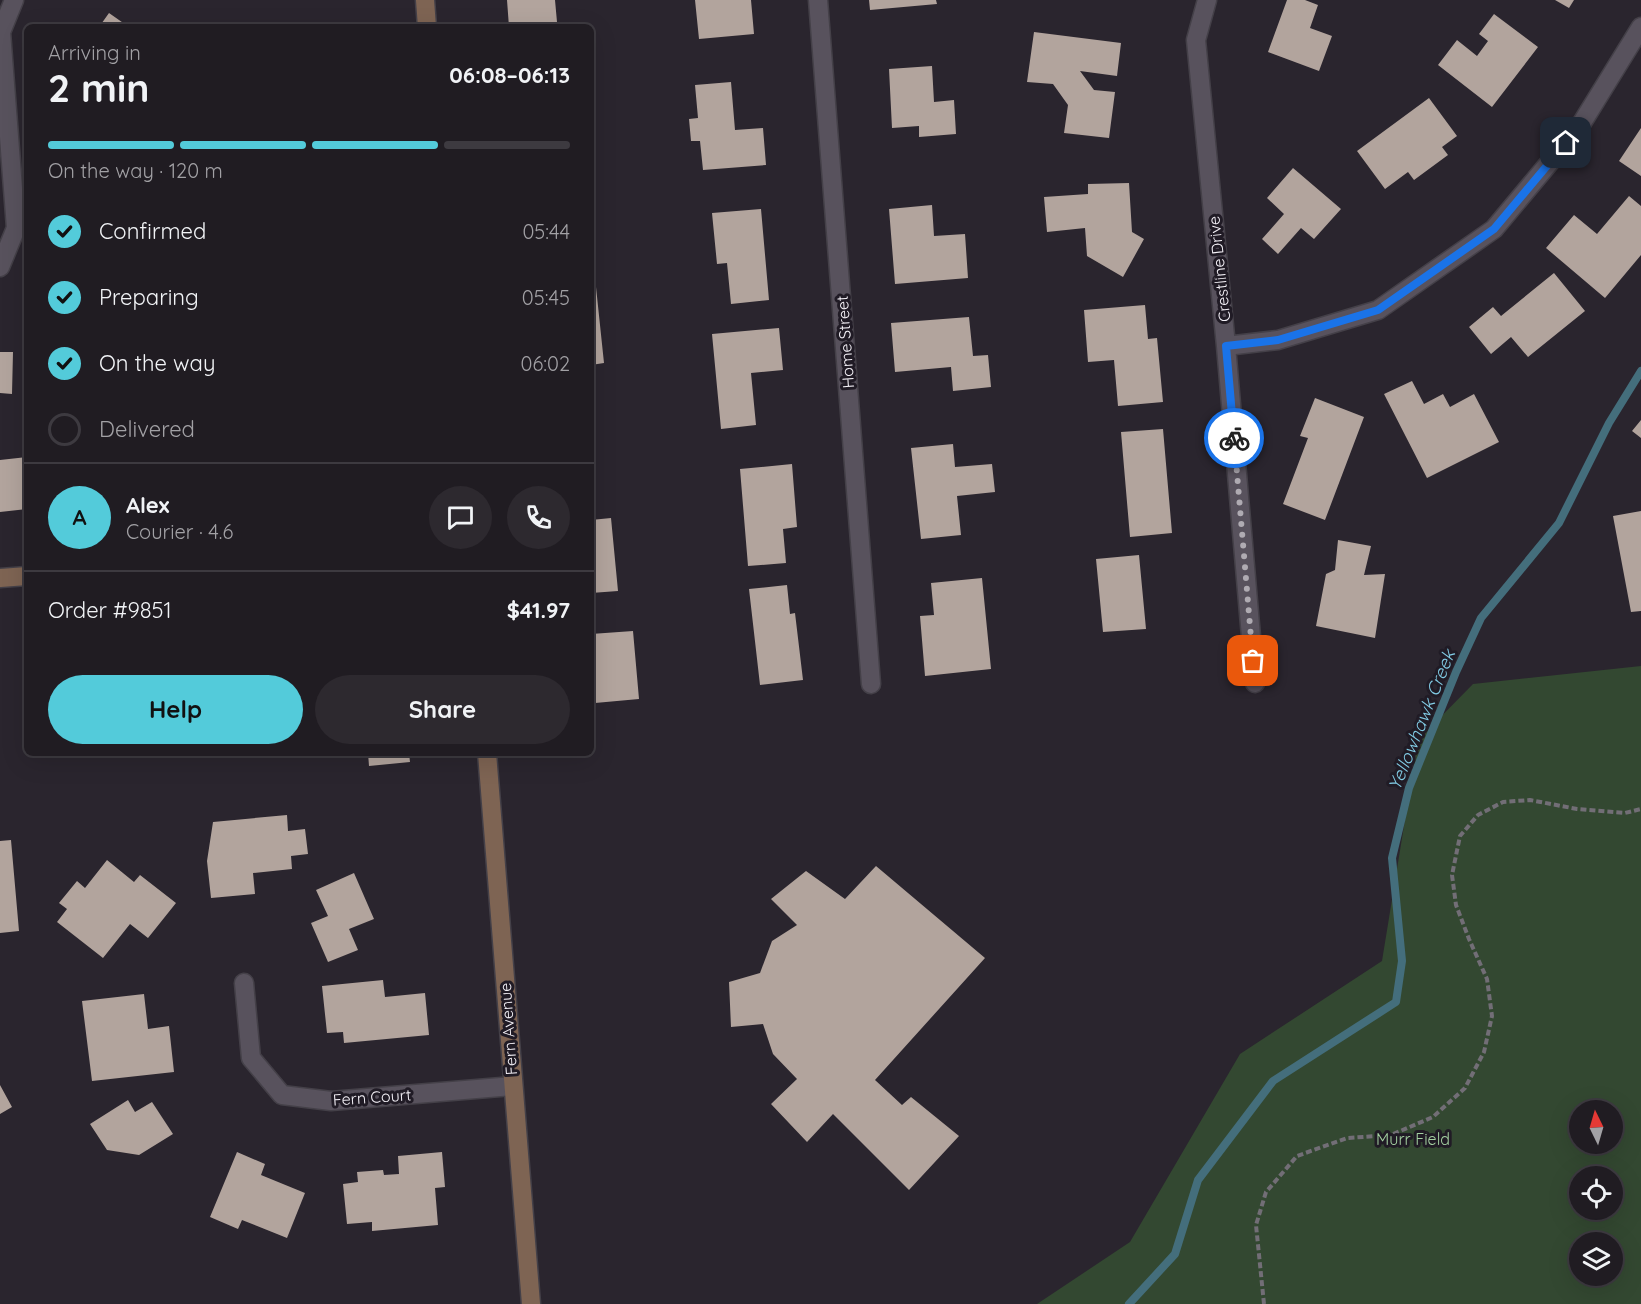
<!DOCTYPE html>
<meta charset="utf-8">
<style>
:root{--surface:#201c22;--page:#2d292f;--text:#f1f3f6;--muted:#a2a1a5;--line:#3d3a40;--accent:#53cbda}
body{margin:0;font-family:Quicksand,sans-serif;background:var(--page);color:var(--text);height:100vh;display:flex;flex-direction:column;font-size:22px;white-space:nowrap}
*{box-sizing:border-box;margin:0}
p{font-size:20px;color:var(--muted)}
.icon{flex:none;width:33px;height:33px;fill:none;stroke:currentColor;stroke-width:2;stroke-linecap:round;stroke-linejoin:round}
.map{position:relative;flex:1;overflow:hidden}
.drawer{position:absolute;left:24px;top:24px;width:570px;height:732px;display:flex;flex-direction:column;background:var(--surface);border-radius:9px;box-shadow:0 6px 24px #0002,0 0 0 2px var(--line)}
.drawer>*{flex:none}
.needle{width:39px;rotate:355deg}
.fabs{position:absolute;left:1569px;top:1100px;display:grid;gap:12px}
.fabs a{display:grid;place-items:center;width:54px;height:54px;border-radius:50%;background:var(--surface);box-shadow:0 6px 24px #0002,0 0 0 2px var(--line);font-size:30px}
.pin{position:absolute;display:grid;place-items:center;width:51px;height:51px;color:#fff;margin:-26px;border-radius:12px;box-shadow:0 3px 9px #0006}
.courier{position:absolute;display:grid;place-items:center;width:60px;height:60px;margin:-30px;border:4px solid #1a73e8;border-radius:50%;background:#fff;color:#222;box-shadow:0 2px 8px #0007}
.head em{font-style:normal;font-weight:700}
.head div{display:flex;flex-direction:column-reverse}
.head{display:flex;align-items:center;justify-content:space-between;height:102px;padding:0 24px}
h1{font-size:39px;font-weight:700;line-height:45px}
.bar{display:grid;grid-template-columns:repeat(4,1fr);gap:9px 6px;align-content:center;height:72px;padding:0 24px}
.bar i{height:8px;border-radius:4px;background:var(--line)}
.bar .on{background:var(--accent)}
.bar p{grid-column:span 4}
.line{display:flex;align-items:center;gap:15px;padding:0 24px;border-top:2px solid var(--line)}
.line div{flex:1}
.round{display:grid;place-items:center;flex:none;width:63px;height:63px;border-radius:32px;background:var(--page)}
ol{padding:0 24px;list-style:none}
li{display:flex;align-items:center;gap:18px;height:66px}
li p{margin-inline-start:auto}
li .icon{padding:6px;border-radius:50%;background:var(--accent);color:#111;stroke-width:4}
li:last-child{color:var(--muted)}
li i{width:33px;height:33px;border:3px solid var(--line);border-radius:50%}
.primary-button{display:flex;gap:12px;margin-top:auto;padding:12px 24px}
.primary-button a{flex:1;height:69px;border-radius:36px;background:var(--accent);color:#111;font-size:24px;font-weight:700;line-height:69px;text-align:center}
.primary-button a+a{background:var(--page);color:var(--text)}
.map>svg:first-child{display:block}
.green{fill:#334831;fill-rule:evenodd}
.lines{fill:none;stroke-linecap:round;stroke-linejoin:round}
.stream{stroke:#446e7c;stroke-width:8}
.building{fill:#b2a49d}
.minor-casing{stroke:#444048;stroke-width:21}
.secondary-casing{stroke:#444048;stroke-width:21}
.path{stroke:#726e76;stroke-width:4;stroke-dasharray:6 3;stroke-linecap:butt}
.minor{stroke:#58525d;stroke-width:18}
.secondary{stroke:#7e6453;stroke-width:18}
.done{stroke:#afabb2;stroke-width:6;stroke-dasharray:0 10.8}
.route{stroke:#1a73e8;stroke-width:8}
.labels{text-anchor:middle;stroke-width:6;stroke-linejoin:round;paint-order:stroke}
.street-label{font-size:16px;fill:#f6f3f9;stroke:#201b25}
.park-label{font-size:16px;fill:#a4d1a1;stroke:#201b25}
.water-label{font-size:18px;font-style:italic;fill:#82cce5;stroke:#201b25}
</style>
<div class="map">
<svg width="1641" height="1304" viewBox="0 0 1641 1304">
<rect width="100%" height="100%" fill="#2a252e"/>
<path class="green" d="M1641,666V1304H1037L1130,1242L1240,1054L1382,961L1418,740L1473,684ZM1580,1110H1612V1143H1580ZM1580,1176H1612V1209H1580ZM1580,1242H1612V1275H1580Z"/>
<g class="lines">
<path class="stream" d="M1129,1304L1175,1254L1198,1180L1273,1081L1396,1002L1402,961L1392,858L1409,788L1456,672L1481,618L1559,523L1609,423L1641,371"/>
</g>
<path class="building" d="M507,0H555L557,22L509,27Z
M695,0H751L754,34L699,39Z
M869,0H936L937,4L870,10Z
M1287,0H1305L1318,5L1310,28L1332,36L1319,71L1268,52Z
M1555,0H1574L1569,8Z
M109,13L129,27H99Z
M1494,14L1538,47L1492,107L1438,65L1457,40L1477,56L1488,41L1479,34Z
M1034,32L1121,43L1117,76L1080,71L1094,90L1115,92L1109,138L1064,133L1068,105L1053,84L1027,82Z
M932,66L934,102L954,100L956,134L919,137V126L892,128L889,69Z
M731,82L735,130L763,128L766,165L703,170L700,141H691L689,119L698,118L695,85Z
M1429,98L1457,136L1442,147L1448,155L1414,180L1408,172L1385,189L1357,151Z
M1641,128V176L1619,161Z
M1293,168L1341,209L1314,239L1301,228L1278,254L1262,239L1284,214L1267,198Z
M1129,183L1132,232L1144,239L1123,277L1087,256L1085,228L1047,232L1044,197L1088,194V184Z
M1629,196L1641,206V255L1605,298L1546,248L1574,215L1597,234Z
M932,205L934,236L965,234L968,278L895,284L889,209Z
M761,209L769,300L731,304L727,263L717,264L712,213Z
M1554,273L1585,311L1528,357L1511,337L1491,354L1469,327L1493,307L1501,316Z
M596,287L604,363L591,365V288Z
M1145,305L1148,339L1157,338L1163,402L1118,406L1114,360L1088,362L1084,310Z
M969,317L973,356L988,355L991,387L953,391L951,367L895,372L891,323Z
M779,328L783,370L751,373L756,425L721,429L712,334Z
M0,352H13L12,394L0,393Z
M1412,381L1424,404L1443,394L1450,407L1474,394L1499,442L1427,478L1384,394Z
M1315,398L1364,417L1325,520L1283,504L1308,438L1300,436Z
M1641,420V438L1632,431Z
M1163,429L1172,533L1130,537L1121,432Z
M953,444L955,467L992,464L995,492L957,496L961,535L921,539L911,448Z
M27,457V509L0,512V460Z
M792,464L797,527L783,529L786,563L748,566L740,469Z
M1641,511V611L1631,612L1613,516Z
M611,518L618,591L591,593V520Z
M1338,540L1371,546L1364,575L1385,574L1375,638L1316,626L1326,574L1335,570Z
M1139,555L1146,629L1103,632L1096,559Z
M982,578L991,669L925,676L920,616L934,615L931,583Z
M787,585L790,614L795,613L803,680L760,685L749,589Z
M633,631L639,699L595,703L591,634Z
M368,753H409L410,762L369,766Z
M287,815L288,831L305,829L308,854L291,856L292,869L253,873L255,894L211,898L207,861L213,822Z
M11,840L19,931L0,933V841Z
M107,860L134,882L140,875L176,903L148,938L130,924L103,958L57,922L67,909L59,903L77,881L85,888Z
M876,866L985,958L875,1080L902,1105L911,1097L959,1136L909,1190L833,1114L807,1142L771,1104L797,1079L773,1054L763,1024L731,1027L729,982L760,973L772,941L797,925L771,899L806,871L845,899Z
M354,873L374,919L349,929L358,950L328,962L311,923L328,916L316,890Z
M383,980L385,997L425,993L429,1035L344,1043L343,1032L327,1033L322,986Z
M144,994L148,1029L169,1026L174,1072L92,1081L82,1001Z
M0,1085L12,1107L0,1114Z
M128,1100L135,1112L152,1102L173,1134L139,1155L107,1150L90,1124Z
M237,1152L265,1164L261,1175L305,1193L287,1238L242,1220L238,1229L210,1217Z
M442,1152L445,1187L435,1188L438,1225L372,1231V1222L347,1224L343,1184L358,1182L357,1172L383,1170L384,1175L399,1174L398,1156Z"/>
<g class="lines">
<defs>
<path id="minor" d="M818,0L871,684
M1207,0L1196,40L1226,346L1255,683
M0,267L16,228L1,32L14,0
M1226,346L1278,340L1378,310L1494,229L1580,126L1641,27
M244,983L251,1058L282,1095L331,1101L513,1086"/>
<path id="secondary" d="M425,0L427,27
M0,578L27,576
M487,753L531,1304"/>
</defs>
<use href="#minor" class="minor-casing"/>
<use href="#secondary" class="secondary-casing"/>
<path class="path" d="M1264,1304L1256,1225L1266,1192L1297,1156L1347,1138L1391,1135L1433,1117L1465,1088L1484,1052L1492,1016L1487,979L1469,939L1456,905L1452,875L1460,836L1478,815L1503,802L1530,800L1577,809L1625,813L1641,809"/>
<use href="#minor" class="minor"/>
<use href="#secondary" class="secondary"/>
</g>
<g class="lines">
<path class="done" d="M1234,438L1253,661"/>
<path class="route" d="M1234,438L1226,346L1278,340L1378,310L1494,229L1566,143"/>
</g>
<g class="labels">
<g class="street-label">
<text transform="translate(1219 269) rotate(-96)" y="6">Crestline Drive</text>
<text transform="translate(845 342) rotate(-94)" y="6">Home Street</text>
<text transform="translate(508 1029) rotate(-94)" y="6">Fern Avenue</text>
<text transform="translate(372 1097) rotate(-4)" y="6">Fern Court</text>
</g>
<g class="park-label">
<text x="1413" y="1145">Murr Field</text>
</g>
<g class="water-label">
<text transform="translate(1422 720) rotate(-68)" y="6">Yellowhawk Creek</text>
</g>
</g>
</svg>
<div class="fabs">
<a><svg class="needle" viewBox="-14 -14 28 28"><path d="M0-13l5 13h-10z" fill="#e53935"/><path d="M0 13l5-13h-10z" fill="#a2a1a5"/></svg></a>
<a><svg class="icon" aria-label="locate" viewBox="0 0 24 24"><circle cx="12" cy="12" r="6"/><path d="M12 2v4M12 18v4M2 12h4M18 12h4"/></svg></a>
<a><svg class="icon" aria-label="layers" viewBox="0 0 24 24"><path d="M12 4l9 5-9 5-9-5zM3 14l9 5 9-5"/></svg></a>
</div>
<div class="pin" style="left:1253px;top:661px;background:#ea580c"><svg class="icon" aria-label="bag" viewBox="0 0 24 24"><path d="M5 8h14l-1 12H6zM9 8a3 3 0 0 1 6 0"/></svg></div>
<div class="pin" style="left:1566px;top:143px;background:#1f2937"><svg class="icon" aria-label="home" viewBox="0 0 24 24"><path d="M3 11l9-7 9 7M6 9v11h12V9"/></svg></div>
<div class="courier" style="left:1234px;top:438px"><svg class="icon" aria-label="bike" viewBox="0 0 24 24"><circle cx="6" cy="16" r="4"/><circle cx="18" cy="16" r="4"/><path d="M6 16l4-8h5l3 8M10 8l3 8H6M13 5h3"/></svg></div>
<section class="drawer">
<div class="head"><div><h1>2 min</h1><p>Arriving in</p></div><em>06:08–06:13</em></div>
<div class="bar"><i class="on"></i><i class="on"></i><i class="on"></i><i></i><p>On the way · 120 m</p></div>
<ol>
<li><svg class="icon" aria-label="check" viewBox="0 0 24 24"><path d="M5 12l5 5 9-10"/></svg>Confirmed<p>05:44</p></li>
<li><svg class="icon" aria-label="check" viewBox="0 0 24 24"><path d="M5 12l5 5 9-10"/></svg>Preparing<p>05:45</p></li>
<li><svg class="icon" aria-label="check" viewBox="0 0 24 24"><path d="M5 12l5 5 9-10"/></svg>On the way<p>06:02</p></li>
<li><i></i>Delivered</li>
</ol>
<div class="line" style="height:108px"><b class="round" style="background:var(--accent);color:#111">A</b><div><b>Alex</b><p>Courier · 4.6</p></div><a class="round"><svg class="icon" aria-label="chat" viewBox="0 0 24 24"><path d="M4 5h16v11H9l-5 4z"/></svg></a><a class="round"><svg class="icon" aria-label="phone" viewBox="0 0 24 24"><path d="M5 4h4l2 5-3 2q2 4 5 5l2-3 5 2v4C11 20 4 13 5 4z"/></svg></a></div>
<div class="line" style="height:78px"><div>Order #9851</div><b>$41.97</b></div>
<div class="primary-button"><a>Help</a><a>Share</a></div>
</section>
</div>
